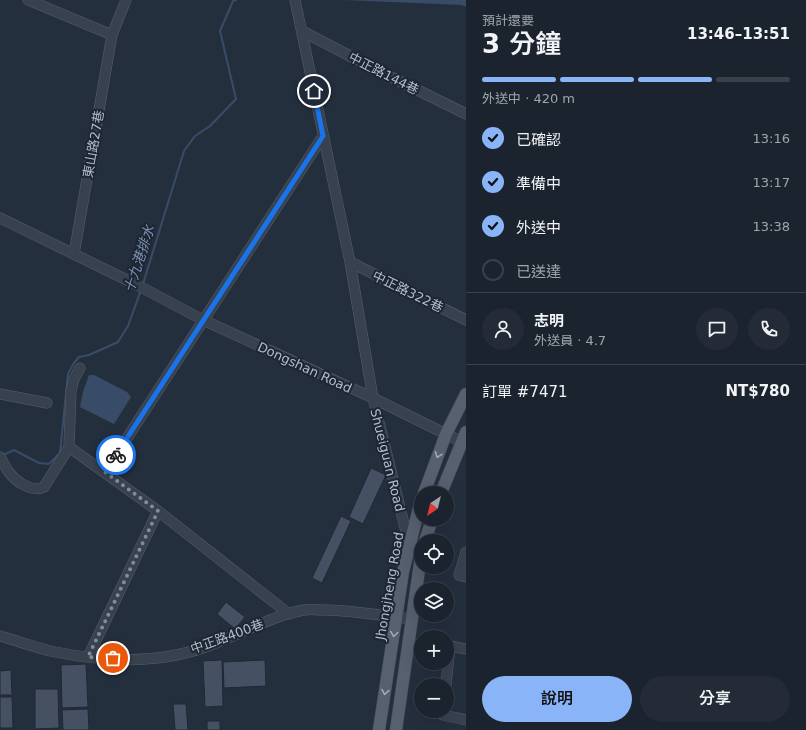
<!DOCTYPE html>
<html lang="zh-TW">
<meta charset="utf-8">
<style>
:root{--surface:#1b232e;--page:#242b36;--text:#f1f3f6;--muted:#a0a4aa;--line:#39404a;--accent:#8ab4f8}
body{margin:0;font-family:"DejaVu Sans","Noto Sans TC",sans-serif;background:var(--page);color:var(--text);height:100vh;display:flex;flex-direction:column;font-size:15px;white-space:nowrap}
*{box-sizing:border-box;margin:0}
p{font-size:13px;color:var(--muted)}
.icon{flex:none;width:22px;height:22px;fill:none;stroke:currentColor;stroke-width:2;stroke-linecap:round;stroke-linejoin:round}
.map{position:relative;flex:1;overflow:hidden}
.panel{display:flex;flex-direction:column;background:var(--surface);width:340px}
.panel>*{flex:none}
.needle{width:26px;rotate:215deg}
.tools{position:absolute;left:414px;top:486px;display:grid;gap:8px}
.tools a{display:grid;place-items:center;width:40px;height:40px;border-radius:50%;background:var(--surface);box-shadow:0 4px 16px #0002,0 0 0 1px var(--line);font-size:20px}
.pin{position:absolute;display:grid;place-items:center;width:34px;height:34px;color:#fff;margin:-17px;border:2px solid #fff;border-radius:50%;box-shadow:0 1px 4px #0007}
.courier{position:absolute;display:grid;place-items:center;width:40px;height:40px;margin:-20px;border:3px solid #1a73e8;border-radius:50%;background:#fff;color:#222;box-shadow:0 1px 5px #0007}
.head em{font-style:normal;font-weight:600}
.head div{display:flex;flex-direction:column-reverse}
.head{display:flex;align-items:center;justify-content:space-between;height:68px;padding:0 16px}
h1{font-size:26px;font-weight:600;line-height:30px}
.bar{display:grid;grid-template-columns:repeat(4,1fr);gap:6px 4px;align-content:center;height:48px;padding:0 16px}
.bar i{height:5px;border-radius:3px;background:var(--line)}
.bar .on{background:var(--accent)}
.bar p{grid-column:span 4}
.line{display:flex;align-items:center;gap:10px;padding:0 16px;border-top:1px solid var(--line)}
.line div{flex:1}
.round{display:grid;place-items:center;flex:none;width:42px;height:42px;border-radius:21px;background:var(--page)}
ol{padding:0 16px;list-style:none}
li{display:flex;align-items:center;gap:12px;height:44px}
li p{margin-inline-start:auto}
li .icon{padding:4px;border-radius:50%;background:var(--accent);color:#111;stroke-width:4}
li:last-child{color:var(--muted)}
li i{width:22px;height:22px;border:2px solid var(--line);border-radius:50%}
.primary-button{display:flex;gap:8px;margin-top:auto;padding:8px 16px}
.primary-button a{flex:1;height:46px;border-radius:24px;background:var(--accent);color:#111;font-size:16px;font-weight:600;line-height:46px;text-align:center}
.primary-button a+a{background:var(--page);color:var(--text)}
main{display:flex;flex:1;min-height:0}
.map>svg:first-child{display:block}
.water{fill:#394c67}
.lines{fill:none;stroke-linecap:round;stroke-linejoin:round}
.stream{stroke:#394c67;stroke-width:2}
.building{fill:#455162;stroke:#1f2835}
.minor-casing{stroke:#565f6c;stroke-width:11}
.major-casing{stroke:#414a57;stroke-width:13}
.minor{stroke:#38414e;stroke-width:10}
.major{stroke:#56606e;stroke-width:12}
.oneway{stroke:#a1aab7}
.done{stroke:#828b98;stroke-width:4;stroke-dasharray:0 7.2}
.route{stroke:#1a73e8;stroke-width:5}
.labels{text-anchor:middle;stroke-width:4;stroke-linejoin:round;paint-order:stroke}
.street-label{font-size:13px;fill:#b4bcc9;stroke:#1d2633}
.water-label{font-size:14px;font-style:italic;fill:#7c92b1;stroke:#1d2633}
</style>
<main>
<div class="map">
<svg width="466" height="730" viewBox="0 0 466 730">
<rect width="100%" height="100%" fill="#242f3e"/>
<path class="water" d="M345,0H466V7L462,5Z
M89,375H94L127,392L131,397L114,424L80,407L83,392Z"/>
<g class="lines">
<path class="stream" d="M143,284L184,151L195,136L210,126L236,99L220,31L233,1L236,0
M3,455L14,450L39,463L49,464L60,453L68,374L74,363L79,357L89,355L118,342L128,326L141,290"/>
</g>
<path class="building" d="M371,468L386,475L363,524L349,517Z
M341,516L351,521L322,583L312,578Z
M226,602L245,617L235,629L217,614Z
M222,660L223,706L205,707L203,661Z
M265,660L266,686L224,688L223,662Z
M86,664L88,707L62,708L61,665Z
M11,670L12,695H0V671Z
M35,689H58L59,728L35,729Z
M0,697H12L13,728H0Z
M173,704H186L188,730H175Z
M88,709L89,730H63L62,710Z
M207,721H220V730H207Z"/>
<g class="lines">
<defs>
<path id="minor" d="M28,0L112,35
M295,0L350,262L373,398L409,544
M302,31L373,68L466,114
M0,218L137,285L203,320L373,398L462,442
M74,254L112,35L126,0
M350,262L466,320
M0,394L47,403
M69,447L158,511L289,614
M0,457C3,461 5,467 8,471C15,481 32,493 44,487L69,447L71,391L74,379L80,368
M105,472L323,136
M466,552L459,575L466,577
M0,636C18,641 37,648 55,652C105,662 160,664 208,646C240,635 270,616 304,610C309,609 316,610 322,610C352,610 382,616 412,619
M88,657L158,511
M446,685L450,646L466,649
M443,711V715L466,720"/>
<path id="major" d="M424,493L446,434L466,394
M441,493L466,432
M425,541L432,519
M379,730L403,572L421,500
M396,730L421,556"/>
</defs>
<use href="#minor" class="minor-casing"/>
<use href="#major" class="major-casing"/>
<use href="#minor" class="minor"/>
<use href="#major" class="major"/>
</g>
<defs><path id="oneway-chevron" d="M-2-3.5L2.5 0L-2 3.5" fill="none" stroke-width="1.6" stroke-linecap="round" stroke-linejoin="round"/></defs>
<g class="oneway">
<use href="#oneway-chevron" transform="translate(438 455) rotate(111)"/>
<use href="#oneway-chevron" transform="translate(394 634) rotate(98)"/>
<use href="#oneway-chevron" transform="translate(385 692) rotate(99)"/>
</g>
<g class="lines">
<path class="done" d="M113,658L88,657L158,511L105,472L116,455"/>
<path class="route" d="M116,455L323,136L314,91"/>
</g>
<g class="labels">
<g class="street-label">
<text transform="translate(384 73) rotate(27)" y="5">中正路144巷</text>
<text transform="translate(93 144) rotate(-80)" y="5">東山路27巷</text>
<text transform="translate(408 291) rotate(26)" y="5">中正路322巷</text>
<text transform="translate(305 367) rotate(25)" y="5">Dongshan Road</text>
<text transform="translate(388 460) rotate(76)" y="5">Shueiguan Road</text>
<text transform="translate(389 586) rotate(-80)" y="5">Jhongjheng Road</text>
<text transform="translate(227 636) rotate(-20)" y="5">中正路400巷</text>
</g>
<g class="water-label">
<text transform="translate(139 259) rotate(-72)" y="5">十九港排水</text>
</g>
</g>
</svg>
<div class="tools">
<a><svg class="needle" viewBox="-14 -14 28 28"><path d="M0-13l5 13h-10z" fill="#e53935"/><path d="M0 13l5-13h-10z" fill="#a0a4aa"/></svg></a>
<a><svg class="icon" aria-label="locate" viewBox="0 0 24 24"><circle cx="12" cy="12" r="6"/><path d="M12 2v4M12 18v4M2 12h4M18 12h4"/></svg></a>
<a><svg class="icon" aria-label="layers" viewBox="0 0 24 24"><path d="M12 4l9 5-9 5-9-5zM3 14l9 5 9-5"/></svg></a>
<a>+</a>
<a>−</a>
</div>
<div class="pin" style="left:113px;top:658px;background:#ea580c"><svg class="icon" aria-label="bag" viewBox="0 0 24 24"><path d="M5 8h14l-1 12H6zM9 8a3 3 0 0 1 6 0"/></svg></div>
<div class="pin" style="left:314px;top:91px;background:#1f2937"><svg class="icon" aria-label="home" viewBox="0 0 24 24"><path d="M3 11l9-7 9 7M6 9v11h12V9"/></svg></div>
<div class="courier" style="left:116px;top:455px"><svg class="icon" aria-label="bike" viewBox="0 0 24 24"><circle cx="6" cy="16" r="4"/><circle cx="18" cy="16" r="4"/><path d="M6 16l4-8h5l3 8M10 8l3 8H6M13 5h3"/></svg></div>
</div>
<section class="panel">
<div class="head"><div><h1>3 分鐘</h1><p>預計還要</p></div><em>13:46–13:51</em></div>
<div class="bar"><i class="on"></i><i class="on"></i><i class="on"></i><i></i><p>外送中 · 420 m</p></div>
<ol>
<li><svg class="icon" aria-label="check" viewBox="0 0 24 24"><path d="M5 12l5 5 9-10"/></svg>已確認<p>13:16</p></li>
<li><svg class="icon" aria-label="check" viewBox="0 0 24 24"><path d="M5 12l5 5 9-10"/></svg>準備中<p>13:17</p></li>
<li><svg class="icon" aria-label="check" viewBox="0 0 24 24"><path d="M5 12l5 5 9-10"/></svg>外送中<p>13:38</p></li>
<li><i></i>已送達</li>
</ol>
<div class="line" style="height:72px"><a class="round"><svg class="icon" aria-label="person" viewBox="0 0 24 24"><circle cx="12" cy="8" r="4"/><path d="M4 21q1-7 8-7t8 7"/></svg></a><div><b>志明</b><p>外送員 · 4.7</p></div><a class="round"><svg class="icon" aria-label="chat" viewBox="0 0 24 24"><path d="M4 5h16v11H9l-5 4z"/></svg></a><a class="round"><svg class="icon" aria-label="phone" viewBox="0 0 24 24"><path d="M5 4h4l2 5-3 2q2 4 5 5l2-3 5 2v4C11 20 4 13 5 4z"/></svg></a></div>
<div class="line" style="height:52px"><div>訂單 #7471</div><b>NT$780</b></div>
<div class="primary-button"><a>說明</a><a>分享</a></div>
</section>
</main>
